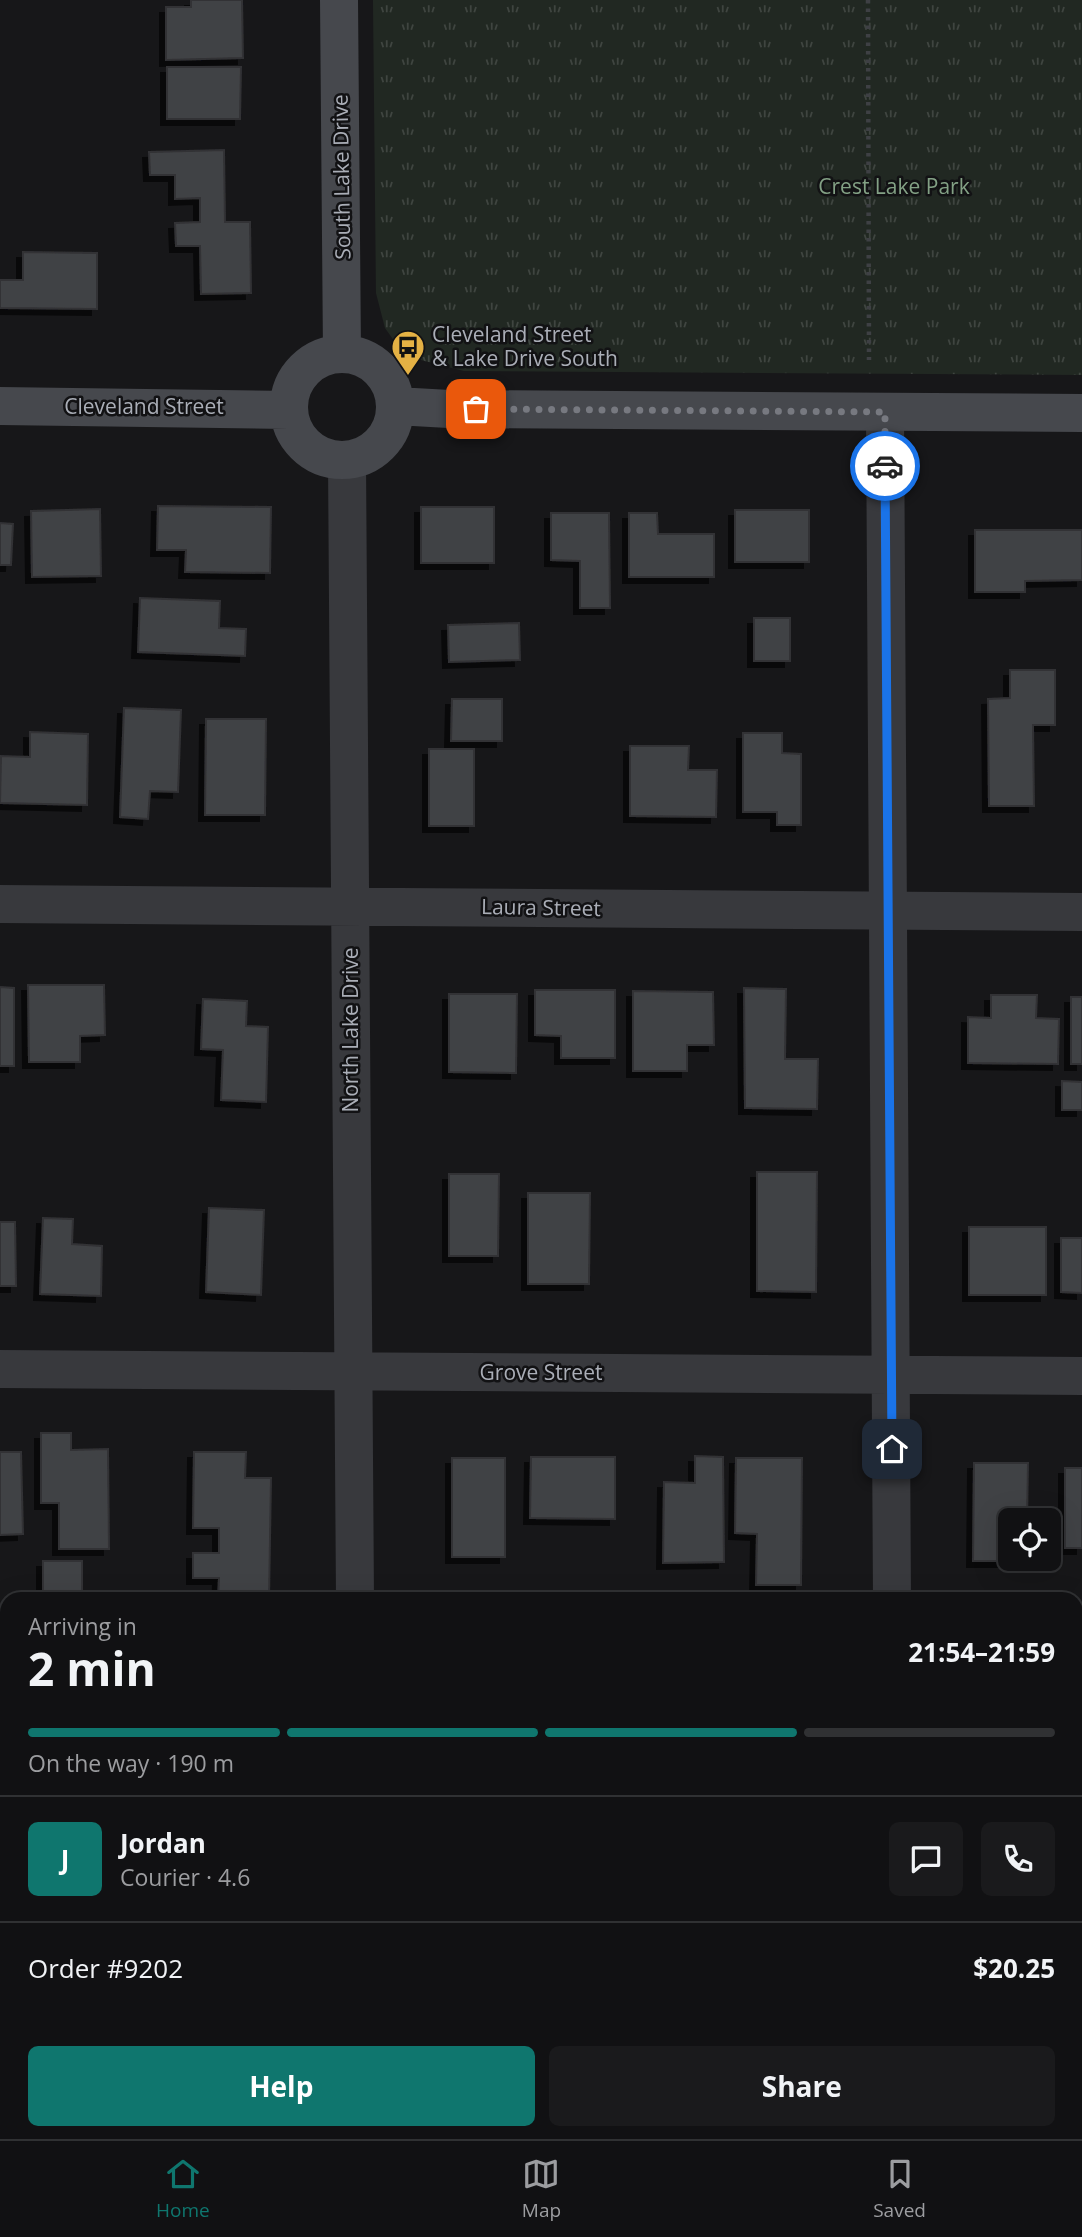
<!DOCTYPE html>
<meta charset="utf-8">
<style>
:root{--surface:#111113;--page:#1a1a1c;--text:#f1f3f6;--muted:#9c9da0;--line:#303133;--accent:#0f766e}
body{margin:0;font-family:"Open Sans",sans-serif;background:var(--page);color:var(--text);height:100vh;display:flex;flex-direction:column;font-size:26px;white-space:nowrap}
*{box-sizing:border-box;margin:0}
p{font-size:23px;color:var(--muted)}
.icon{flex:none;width:38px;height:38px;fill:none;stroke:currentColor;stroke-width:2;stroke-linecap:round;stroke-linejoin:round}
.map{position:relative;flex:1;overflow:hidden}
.panel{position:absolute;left:0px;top:1592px;width:1083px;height:548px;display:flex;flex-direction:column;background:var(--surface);border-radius:21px 21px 0 0;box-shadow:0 7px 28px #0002,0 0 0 2px var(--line)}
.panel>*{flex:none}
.buttons{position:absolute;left:998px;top:1508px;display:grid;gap:14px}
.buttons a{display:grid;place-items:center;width:63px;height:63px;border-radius:10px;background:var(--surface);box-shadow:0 7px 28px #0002,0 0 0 2px var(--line);font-size:35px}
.pin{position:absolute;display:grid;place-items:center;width:60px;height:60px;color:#fff;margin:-30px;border-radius:14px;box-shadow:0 4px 10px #0006}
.courier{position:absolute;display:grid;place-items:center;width:70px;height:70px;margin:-35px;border:5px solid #1a73e8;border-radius:50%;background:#fff;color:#222;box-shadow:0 2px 9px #0007}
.summary em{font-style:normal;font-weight:700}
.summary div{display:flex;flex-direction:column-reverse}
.summary{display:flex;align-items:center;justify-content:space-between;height:119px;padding:0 28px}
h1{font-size:46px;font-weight:700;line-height:52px}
.bar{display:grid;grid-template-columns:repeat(4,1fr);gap:10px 7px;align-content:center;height:84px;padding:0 28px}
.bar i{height:9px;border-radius:5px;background:var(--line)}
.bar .current{background:var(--accent)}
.bar p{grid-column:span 4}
.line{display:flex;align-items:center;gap:18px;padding:0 28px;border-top:2px solid var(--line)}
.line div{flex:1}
.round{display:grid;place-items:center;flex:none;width:74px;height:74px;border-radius:10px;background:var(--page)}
.button{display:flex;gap:14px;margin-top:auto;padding:14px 28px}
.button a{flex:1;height:80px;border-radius:10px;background:var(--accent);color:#fff;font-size:28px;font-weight:700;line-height:80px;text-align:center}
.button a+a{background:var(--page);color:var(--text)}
.tab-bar{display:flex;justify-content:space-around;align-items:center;height:98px;border-top:2px solid var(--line);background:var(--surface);font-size:19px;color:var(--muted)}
.tab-bar a{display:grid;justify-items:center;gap:4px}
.tab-bar .current{color:var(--accent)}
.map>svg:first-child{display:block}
.grass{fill:url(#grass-tufts)}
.building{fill:#414245;stroke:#313134;stroke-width:2;filter:url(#shadow)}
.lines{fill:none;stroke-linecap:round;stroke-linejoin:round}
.path{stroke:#3e4044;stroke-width:4.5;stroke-dasharray:3.5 5;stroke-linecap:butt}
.street{stroke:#38393d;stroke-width:38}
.secondary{stroke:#46484d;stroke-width:38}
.done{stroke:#777980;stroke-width:7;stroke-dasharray:0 12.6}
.route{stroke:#1a73e8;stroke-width:9}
.labels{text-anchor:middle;stroke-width:5;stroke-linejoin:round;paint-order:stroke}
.street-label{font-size:21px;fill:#aaaeb7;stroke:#121214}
.park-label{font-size:21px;fill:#83a185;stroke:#121214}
.poi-label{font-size:21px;fill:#aaaeb7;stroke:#121214;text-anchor:start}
</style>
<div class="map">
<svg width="1082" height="2139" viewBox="0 0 1082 2139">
<defs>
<pattern id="grass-tufts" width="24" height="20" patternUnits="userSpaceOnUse" patternTransform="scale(1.75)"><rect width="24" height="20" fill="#212822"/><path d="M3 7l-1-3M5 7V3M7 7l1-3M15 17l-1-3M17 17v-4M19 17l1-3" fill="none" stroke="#3f4540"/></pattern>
<filter id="shadow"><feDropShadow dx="-6" dy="6" stdDeviation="0" flood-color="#0009"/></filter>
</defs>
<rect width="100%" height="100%" fill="#171719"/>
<path class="grass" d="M373,0H1082V375L464,371L405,356L385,328L376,293Z
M1076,1922H1082V2139H908V2133H1076Z"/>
<path class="building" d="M191,0H242L243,58L166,60V7H191Z
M167,67H241L240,119H167Z
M224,150L225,222H250L251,293L201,294L200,246H176L175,223L200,222V198L175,199V175H150L149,152Z
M23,252L97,253V309L0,308V280H23Z
M158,506L271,507L270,573L185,572L186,550H157Z
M421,507H494V563H421Z
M100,509L101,576L32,577L31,511Z
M735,510H809V562H735Z
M551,513H609L610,608H580V561L551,560Z
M629,513H657L658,534H714V577H629Z
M0,523L13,524L11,565H0Z
M975,530H1082V580L1025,581V592H975Z
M140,598L220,601L219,628L246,629L245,656L138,652Z
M754,618H790V661H754Z
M519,623L520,660L449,662L448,625Z
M1010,670H1055V725H1033L1034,806H989L988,699L1010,698Z
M452,699H502V741H451Z
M124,708L181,710L178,792L150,791L148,819L120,817Z
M206,719H266L265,815H205Z
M30,732L88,734L87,805L0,803L1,756L30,757Z
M743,733H782V753L801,754V825H777V812H743Z
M630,746H689L688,770H717L716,817L630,816Z
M429,749H474V826H429Z
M28,985H104L105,1035L80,1036V1062H29Z
M0,987L14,988V1066H0Z
M744,988L786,989L785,1059H818L817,1109L745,1108Z
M535,990H615V1058H561V1036L535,1035Z
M633,991L713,992L714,1045H687V1071H633Z
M449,994H517L516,1073L449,1072Z
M991,995H1037L1036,1018L1059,1019L1058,1064L968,1063V1017L991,1018Z
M1071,997H1082V1064H1071Z
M203,999L247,1001L246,1026L268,1027L266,1102L221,1100L223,1050L201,1049Z
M1062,1081L1082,1082V1110H1062Z
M757,1172H817L816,1292L757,1291Z
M449,1174H499L498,1256H449Z
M528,1193H590L589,1284H528Z
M209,1208L264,1210L261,1295L206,1292Z
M43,1218L73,1219L72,1244L102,1246L101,1296L40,1294Z
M0,1222H15L16,1286H0Z
M969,1227H1046V1295H969Z
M1061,1238H1082V1293L1061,1292Z
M41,1433H71V1450L108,1449L109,1549H59V1503H41Z
M0,1452H21L23,1534L0,1535Z
M194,1452H246L245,1478H271L269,1600H218L219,1578H193V1553H219V1528H193Z
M695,1456L723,1457L724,1562L663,1563L664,1482L695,1483Z
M531,1457H615V1519L530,1518Z
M452,1458H505V1557H452Z
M736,1458H802L801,1585H756L757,1534L735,1533Z
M974,1463H1028L1027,1521H1010V1559L1027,1561H973Z
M1065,1468H1082V1548H1065Z
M43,1561H82V1600H43Z
M0,1674H7V1728L0,1729Z
M0,1962H7V2051H0Z
M7,2114V2133H23V2139H0V2115Z
M247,2133H329V2139H247Z
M472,2133H530V2139H472Z
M737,2133H836V2139H737Z"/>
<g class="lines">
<path class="path" d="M868,0L869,360"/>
<path class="street" d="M885,412L892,1600
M347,460L355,1600
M0,904L1082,912
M0,1369L1082,1376
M140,2133V2139
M635,2133V2139"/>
<path class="secondary" d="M339,0L342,354
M289 407a53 53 0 1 1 106 0a53 53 0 1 1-106 0Z
M0,406L289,410
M396,406L449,409L1082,413
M0,1841H7
M1076,1848H1082"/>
</g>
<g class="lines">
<path class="done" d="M476,409L885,412V466"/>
<path class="route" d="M885,466L892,1449"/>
</g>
<defs>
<symbol id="bus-pin" viewBox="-11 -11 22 30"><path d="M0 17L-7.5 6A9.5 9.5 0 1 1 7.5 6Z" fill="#e4b144" stroke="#121214"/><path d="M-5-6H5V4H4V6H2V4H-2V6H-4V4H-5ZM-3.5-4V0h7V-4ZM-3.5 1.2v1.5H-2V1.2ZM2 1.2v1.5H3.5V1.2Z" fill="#111"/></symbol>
</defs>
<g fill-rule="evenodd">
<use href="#bus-pin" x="389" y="328" width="38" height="52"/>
</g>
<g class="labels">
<g class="street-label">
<text transform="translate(342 177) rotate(-91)" y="7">South Lake Drive</text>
<text x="144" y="414">Cleveland Street</text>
<text transform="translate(541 908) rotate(1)" y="7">Laura Street</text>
<text transform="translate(351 1030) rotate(-90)" y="7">North Lake Drive</text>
<text x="541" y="1380">Grove Street</text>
</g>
<g class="park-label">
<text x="894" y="194">Crest Lake Park</text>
</g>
<g class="poi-label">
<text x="432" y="342">Cleveland Street<tspan x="432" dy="24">&amp; Lake Drive South</tspan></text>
</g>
</g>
</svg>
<div class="buttons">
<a><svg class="icon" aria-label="locate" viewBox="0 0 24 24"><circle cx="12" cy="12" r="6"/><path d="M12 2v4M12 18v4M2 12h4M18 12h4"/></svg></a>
</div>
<div class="pin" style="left:476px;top:409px;background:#ea580c"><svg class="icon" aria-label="bag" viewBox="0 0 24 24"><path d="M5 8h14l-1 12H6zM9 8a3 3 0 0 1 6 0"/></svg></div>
<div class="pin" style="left:892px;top:1449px;background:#1f2937"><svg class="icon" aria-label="home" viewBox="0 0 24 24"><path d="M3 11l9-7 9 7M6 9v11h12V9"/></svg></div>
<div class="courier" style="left:885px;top:466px"><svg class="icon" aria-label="car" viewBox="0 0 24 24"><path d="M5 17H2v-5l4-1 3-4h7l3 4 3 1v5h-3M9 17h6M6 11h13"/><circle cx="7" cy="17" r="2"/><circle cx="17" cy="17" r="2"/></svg></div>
<section class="panel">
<div class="summary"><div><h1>2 min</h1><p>Arriving in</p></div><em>21:54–21:59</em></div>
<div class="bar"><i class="current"></i><i class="current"></i><i class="current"></i><i></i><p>On the way · 190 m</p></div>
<div class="line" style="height:126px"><b class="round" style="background:var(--accent);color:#fff">J</b><div><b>Jordan</b><p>Courier · 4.6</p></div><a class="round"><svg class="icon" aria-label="chat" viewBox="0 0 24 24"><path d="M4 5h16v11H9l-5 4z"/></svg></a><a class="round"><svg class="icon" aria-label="phone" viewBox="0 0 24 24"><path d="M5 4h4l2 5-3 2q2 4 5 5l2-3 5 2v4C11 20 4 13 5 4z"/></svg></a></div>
<div class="line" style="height:91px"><div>Order #9202</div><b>$20.25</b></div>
<div class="button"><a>Help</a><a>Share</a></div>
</section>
</div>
<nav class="tab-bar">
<a class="current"><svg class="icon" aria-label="home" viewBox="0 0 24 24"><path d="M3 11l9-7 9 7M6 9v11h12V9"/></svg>Home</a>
<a><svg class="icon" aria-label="map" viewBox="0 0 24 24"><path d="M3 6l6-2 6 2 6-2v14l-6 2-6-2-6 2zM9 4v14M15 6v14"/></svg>Map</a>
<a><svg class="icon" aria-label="saved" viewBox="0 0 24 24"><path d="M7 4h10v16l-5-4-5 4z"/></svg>Saved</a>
</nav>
